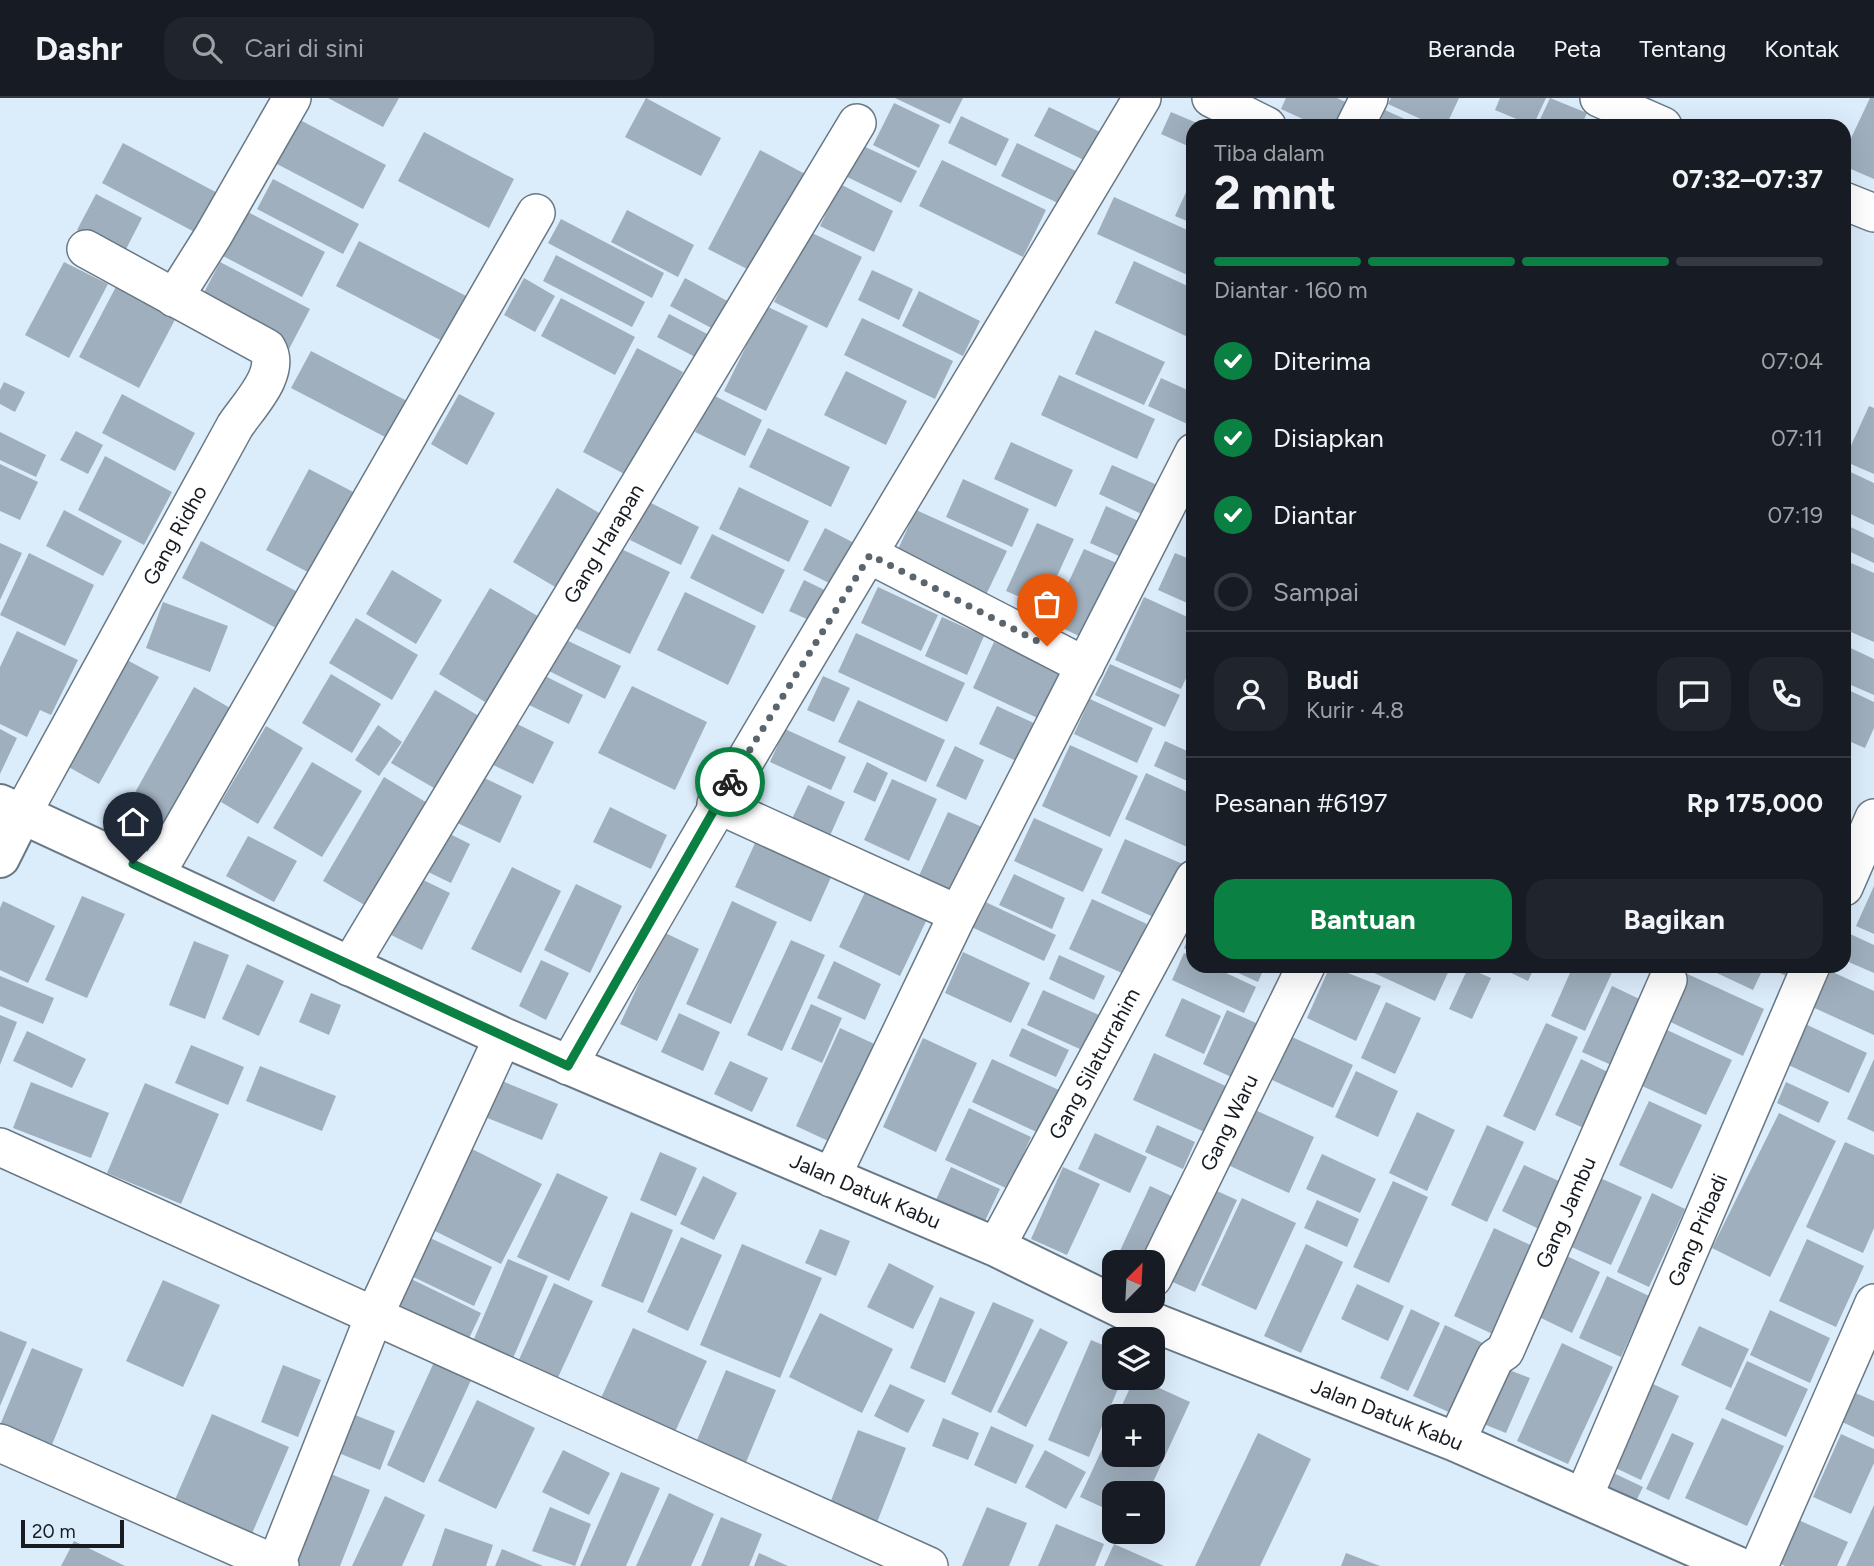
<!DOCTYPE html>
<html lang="id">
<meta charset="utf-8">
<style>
:root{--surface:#171b24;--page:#20242c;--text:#f1f3f6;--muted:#9ea1a6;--line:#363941;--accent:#0b8043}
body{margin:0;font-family:Figtree,sans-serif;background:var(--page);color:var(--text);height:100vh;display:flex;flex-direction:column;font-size:26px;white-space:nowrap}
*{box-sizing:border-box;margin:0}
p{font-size:23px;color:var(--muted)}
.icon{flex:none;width:38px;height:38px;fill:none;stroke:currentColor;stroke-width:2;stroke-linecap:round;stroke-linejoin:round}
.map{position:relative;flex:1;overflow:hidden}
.details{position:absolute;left:1186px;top:21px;width:665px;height:854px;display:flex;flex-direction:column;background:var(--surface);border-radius:21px;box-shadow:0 7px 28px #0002}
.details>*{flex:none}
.needle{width:46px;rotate:24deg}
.tools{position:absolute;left:1102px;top:1152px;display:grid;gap:14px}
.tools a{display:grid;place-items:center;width:63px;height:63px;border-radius:14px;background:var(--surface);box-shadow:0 7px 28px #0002;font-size:35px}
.scale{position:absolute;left:21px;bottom:18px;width:103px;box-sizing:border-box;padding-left:7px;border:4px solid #161c21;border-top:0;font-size:19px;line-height:24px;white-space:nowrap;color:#161c21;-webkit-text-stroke:5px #dbecfb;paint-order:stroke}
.pin{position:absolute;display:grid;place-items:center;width:60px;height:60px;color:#fff;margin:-72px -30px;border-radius:50% 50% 50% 0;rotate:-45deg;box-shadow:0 0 7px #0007}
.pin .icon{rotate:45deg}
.courier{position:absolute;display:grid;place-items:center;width:70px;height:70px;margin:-35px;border:5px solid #0b8043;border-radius:50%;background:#fff;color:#222;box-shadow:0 2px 9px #0007}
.overview em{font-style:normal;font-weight:700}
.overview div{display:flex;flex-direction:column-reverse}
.overview{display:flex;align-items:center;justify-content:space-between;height:119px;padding:0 28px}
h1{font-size:46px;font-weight:700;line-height:52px}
.bar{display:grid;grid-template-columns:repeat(4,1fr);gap:10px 7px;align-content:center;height:84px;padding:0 28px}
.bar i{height:9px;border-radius:5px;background:var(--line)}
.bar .selected{background:var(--accent)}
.bar p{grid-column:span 4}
.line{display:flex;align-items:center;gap:18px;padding:0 28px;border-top:2px solid var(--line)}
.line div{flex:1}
.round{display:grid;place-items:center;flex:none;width:74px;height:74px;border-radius:21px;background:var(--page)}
ol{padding:0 28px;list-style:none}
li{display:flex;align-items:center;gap:21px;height:77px}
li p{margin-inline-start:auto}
li .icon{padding:7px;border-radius:50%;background:var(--accent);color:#fff;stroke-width:4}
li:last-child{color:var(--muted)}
li i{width:38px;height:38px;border:4px solid var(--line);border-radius:50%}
.action{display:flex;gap:14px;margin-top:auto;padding:14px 28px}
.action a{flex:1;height:80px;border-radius:21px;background:var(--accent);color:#fff;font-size:28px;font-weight:700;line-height:80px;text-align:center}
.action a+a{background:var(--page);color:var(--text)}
header{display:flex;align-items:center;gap:42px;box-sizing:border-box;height:98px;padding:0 35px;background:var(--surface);border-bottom:2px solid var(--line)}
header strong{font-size:33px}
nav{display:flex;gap:38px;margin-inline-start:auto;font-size:24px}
.search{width:490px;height:63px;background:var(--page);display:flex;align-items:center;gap:18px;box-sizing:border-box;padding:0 24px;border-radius:21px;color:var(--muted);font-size:26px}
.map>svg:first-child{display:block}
.building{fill:#9fafbd}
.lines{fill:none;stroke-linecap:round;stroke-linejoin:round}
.street-casing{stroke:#697885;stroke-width:40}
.secondary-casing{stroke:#697885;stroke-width:42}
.street{stroke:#fff;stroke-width:37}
.secondary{stroke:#fff;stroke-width:38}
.done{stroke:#5b656d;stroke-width:7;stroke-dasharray:0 12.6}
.route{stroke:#0b8043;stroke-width:9}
.labels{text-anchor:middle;stroke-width:7;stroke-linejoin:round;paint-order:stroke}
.street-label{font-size:21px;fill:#161c21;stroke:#dbecfb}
</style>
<header>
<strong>Dashr</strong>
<div class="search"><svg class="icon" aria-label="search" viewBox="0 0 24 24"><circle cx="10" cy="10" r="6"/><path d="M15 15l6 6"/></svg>Cari di sini</div>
<nav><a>Beranda</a><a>Peta</a><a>Tentang</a><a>Kontak</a></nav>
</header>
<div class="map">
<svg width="1874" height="1468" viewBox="0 0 1874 1468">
<rect width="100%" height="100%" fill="#dbecfb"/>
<path class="building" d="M328,0H399L383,29Z
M646,0L721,40L701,78L625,39Z
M895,0H963L950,26Z
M1286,0H1337L1354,8L1345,28H1318L1281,11Z
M1391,0H1459L1446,28H1436L1388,6Z
M1500,0H1546L1533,28L1495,12Z
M1550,0L1587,15L1581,28H1537Z
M1870,0H1874V81L1844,68V55Z
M894,5L940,27L919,70L873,47Z
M1049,9L1104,36L1090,65L1034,38Z
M1385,12L1420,28H1378Z
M1171,14L1204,28H1194L1190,49L1161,36Z
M961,18L1009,41L996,68L948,45Z
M300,22L386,67L363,111L277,66Z
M424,34L514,81L489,130L398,83Z
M123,45L225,99L204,139L102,85Z
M1017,45L1078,74L1062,107L1001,78Z
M859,46L917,73L901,105L843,77Z
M760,52L805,76L753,174L708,151Z
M942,62L1046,112L1023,159L919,108Z
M1194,77V126L1175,118Z
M273,81L359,126L343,156L257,111Z
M840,86L893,113L874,154L820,128Z
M96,96L142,120L123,157L77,132Z
M1114,99L1194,135V180L1097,136Z
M627,112L694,147L678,179L611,144Z
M246,113L325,154L302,199L223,158Z
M561,121L664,175L652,200L548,145Z
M808,133L862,159L827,230L774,204Z
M359,143L472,201L448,246L336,188Z
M556,157L645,204L632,229L543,183Z
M1134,163L1194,191V227L1188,239L1115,205Z
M64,164L108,186L69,260L25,237Z
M220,164L310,211L289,251L199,204Z
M872,172L913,191L899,222L858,202Z
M524,180L555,198L535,234L504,217Z
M685,180L731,205L717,233L670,208Z
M119,183L179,214L139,290L79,259Z
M919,193L980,223L963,258L902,228Z
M561,200L635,239L615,277L541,238Z
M766,208L808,228L766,313L724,293Z
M669,216L713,239L701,262L657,239Z
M862,220L953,263L935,301L844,257Z
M1095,232L1165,264L1144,307L1075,276Z
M637,250L683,274L628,378L583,354Z
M311,253L409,304L389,341L291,290Z
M846,273L907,303L886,347L824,317Z
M1059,277L1155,321L1137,361L1041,317Z
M1161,280L1194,295V329L1148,308Z
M4,284L25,294L15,314L0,306V292Z
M122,296L195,335L175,373L102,335Z
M459,296L495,315L467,367L431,346Z
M713,297L762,322L745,358L695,334Z
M1869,308L1874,310V376L1844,363Z
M768,330L850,369L831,409L749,369Z
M76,333L103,347L88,376L60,362Z
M0,334L46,357L36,379L0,362Z
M1011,344L1073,372L1056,409L994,381Z
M105,358L172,394L144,447L78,412Z
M0,366L38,384L20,422L0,413Z
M1112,367L1164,390L1150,420L1099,396Z
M309,371L361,398L319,480L266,452Z
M1844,371L1874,385V427L1844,413Z
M963,381L1029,411L1012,449L946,419Z
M739,389L809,423L789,464L719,431Z
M557,390L606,419L562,493L513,464Z
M649,404L699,429L681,467L630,442Z
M1106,408L1147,427L1130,463L1090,445Z
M64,412L122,443L103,478L46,448Z
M916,412L1007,453L984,501L894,460Z
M1037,425L1074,441L1043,509L1006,493Z
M1844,426L1874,440V465L1844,451Z
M825,430L864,450L843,492L803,472Z
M712,436L785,472L763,516L690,480Z
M201,443L296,493L276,530L182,480Z
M0,445L22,455L0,502Z
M615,448L670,474L630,556L575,530Z
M1084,451L1119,466L1085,541L1050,524Z
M29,455L94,487L65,548L0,517Z
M1175,455L1194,463V508L1158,492Z
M1844,462L1874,475V544L1844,531Z
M392,472L442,502L416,546L366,516Z
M804,482L835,497L820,527L789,513Z
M878,489L938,517L921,553L861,525Z
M490,490L541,520L490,607L439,576Z
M685,494L756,528L728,587L657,552Z
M1144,499L1194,522V563L1181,591L1115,562Z
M163,504L228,528L210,574L146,550Z
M942,519L984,538L967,577L925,558Z
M356,520L418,557L392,602L329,565Z
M17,533L78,562L51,617L40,612L27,639L0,626V569Z
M856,535L965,585L947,624L838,574Z
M562,540L621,568L605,601L547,572Z
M994,544L1065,576L1044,623L973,590Z
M1844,547L1874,561V597L1844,584Z
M125,561L159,579L99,686L65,667Z
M1110,566L1180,597L1165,629L1095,597Z
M331,576L381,606L352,655L302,625Z
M541,576L583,597L569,626L527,606Z
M823,578L850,590L834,624L807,612Z
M632,588L707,624L675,692L598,655Z
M194,589L237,614L171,732L128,707Z
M1844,590L1874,604V630L1865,650L1844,641Z
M435,592L489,624L446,697L391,665Z
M1090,601L1153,630L1137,665L1074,636Z
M858,602L945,642L926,684L838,644Z
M997,608L1038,627L1021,665L979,646Z
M511,623L554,644L533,686L491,666Z
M378,627L402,644L379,678L355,662Z
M266,628L303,650L258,726L221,704Z
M0,631L17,640L0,676Z
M785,631L846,659L831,692L770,664Z
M1165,643L1194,656V686L1154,668Z
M1070,647L1138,678L1110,739L1042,708Z
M955,648L984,662L966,702L936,688Z
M312,664L362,693L322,759L273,730Z
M867,664L888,675L875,704L853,694Z
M474,675L522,698L500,745L451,722Z
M1146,675L1194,697V752L1125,721Z
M384,679L429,706L368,809L323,783Z
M892,681L937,701L909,763L864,742Z
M808,687L845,704L828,742L790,725Z
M610,709L667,737L651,771L593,744Z
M948,714L982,729L951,794L918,780Z
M1034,720L1103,751L1083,794L1014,763Z
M438,730L470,746L451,785L420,770Z
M248,738L297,763L274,804L226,778Z
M1125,741L1185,767L1160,822L1101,795Z
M756,743L832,777L811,824L735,789Z
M512,769L561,793L521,875L471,851Z
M1014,776L1065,800L1052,831L999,807Z
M413,777L450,795L422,852L385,834Z
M576,786L622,808L590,875L544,852Z
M1874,788V836L1856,828Z
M867,790L928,819L900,878L839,849Z
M82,798L125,816L87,900L45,882Z
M977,800L1056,837L1044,863L965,826Z
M1092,801L1147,826L1124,876L1069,851Z
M3,803L55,828L28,885L0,872V810Z
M732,803L777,824L731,926L686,906Z
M1194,828V855L1184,850Z
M663,834L699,851L657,943L620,926Z
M1848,835L1874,847V875L1844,862Z
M791,842L825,857L782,953L747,937Z
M194,843L229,857L205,921L169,907Z
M963,854L1030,885L1011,925L945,895Z
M1184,855L1194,860V868H1211L1256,889L1244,915L1172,882Z
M1059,857L1105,878L1094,902L1049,881Z
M541,862L569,875L546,922L519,908Z
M834,863L881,886L865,922L817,900Z
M247,866L284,883L259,938L222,921Z
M1223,868H1265L1258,884Z
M1330,868L1381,888L1356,943L1307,920Z
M1359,868H1451L1435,903Z
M1496,868H1535L1528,883Z
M1573,868H1615L1585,933L1551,918Z
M1702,868H1752L1762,873L1753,892Z
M1765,868H1790L1786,878Z
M1468,870L1491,880L1472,921L1449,911Z
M1826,871L1874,893V937L1810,908Z
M1683,874L1764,911L1743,958L1662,920Z
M0,878L54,900L43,926L0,908Z
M1612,888L1648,905L1618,970L1582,954Z
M1043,892L1099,917L1082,952L1027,927Z
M311,895L341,907L329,937L299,924Z
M1182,900L1221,918L1204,956L1165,938Z
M1386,904L1421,920L1395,976L1361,960Z
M811,906L842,920L822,965L791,951Z
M1227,912L1265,929L1240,983L1203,966Z
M679,915L720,934L703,973L661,954Z
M0,917L17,924L0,967Z
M1801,924L1867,955L1849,995L1782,964Z
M1546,925L1578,939L1535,1033L1503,1018Z
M840,930L883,950L839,1048L796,1028Z
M1022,930L1069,952L1056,979L1009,958Z
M1667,932L1732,962L1706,1017L1642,988Z
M27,933L86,961L72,990L13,963Z
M1290,938L1353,967L1333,1010L1270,981Z
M923,940L977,965L936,1054L883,1029Z
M191,947L244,969L228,1007L175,985Z
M1154,955L1230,990L1209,1036L1133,1002Z
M992,961L1061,993L1041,1036L972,1004Z
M1581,961L1614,977L1588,1032L1555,1017Z
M1874,961V1034L1847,1021Z
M730,963L768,980L752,1014L714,996Z
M260,968L336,998L322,1033L246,1003Z
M1356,973L1398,993L1378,1039L1335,1019Z
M490,978L558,1006L542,1042L475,1015Z
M31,984L109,1015L91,1060L13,1030Z
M1786,984L1829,1004L1819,1025L1777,1005Z
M145,985L219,1016L181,1106L107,1075Z
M1649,1003L1702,1027L1672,1091L1619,1067Z
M969,1010L1031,1039L1008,1091L945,1062Z
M1253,1011L1314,1039L1289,1095L1228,1067Z
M1417,1014L1455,1032L1427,1093L1389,1075Z
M1779,1015L1836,1043L1770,1179L1712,1150Z
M1157,1027L1195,1044L1183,1071L1145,1054Z
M1487,1027L1524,1044L1487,1124L1451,1107Z
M1095,1035L1147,1059L1130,1095L1078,1071Z
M1845,1044L1874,1057V1130L1863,1155L1806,1129Z
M468,1049L542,1086L501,1166L427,1129Z
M660,1054L697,1070L676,1118L640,1102Z
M1322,1056L1376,1081L1360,1115L1306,1091Z
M1524,1067L1561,1084L1539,1131L1502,1113Z
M951,1069L1000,1091L983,1127L935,1104Z
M1063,1069L1100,1086L1067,1157L1031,1141Z
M557,1075L608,1099L569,1183L517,1159Z
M703,1078L737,1095L714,1142L680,1126Z
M1598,1079L1642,1099L1611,1167L1567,1147Z
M1393,1083L1428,1099L1389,1185L1353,1169Z
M1150,1088L1178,1101L1149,1164H1140L1119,1155Z
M1208,1089L1237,1102L1195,1194L1166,1181Z
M1652,1095L1685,1111L1649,1189L1617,1174Z
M1242,1100L1296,1125L1256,1212L1201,1187Z
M1317,1102L1359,1121L1347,1149L1304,1130Z
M631,1114L673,1132L643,1205L601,1188Z
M1494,1130L1539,1151L1499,1239L1454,1218Z
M820,1131L850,1143L836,1178L805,1165Z
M426,1138L492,1169L474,1208L407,1176Z
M681,1139L722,1157L688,1233L647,1214Z
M1807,1141L1864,1168L1836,1229L1779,1203Z
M742,1146L822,1180L780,1280L700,1247Z
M1306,1146L1343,1164L1301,1255L1264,1238Z
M1567,1158L1600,1174L1572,1235L1539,1219Z
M508,1161L548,1178L508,1272L468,1255Z
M889,1165L934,1188L913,1231L867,1209Z
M399,1175L481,1215L463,1253L381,1214Z
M1607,1178L1649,1198L1621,1259L1579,1240Z
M163,1182L220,1207L183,1289L126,1263Z
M554,1185L593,1203L555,1286L516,1268Z
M1357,1186L1404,1208L1388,1243L1341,1221Z
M940,1199L975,1214L945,1285L910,1270Z
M993,1204L1034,1222L991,1315L951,1296Z
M1411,1211L1440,1225L1408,1293L1380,1280Z
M1770,1212L1830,1240L1810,1285L1750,1257Z
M820,1215L893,1251L862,1315L789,1279Z
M1445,1227L1485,1246L1453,1316L1413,1298Z
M1699,1228L1749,1251L1731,1290L1681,1267Z
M633,1230L707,1263L670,1345L596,1311Z
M1040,1230L1068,1244L1026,1329L997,1314Z
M0,1233L27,1244L0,1308Z
M1091,1242L1115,1252V1279H1123L1089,1359L1048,1342Z
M1562,1245L1613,1269L1568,1366L1517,1343Z
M32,1250L83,1271L51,1349L0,1327Z
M435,1262L472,1280L424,1385L387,1367Z
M1747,1263L1808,1291L1786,1339L1725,1311Z
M283,1267L321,1282L298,1339L261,1324Z
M1504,1270L1530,1280L1506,1335L1481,1325Z
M726,1272L776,1292L742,1374L692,1354Z
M1135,1279L1190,1304L1148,1395H1115V1415L1080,1399L1115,1323V1356H1153V1318H1117Z
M1642,1281L1679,1298L1641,1382L1605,1365Z
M890,1286L925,1302L908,1335L874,1318Z
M1851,1293L1874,1303V1339L1838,1322Z
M477,1302L535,1330L496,1411L438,1383Z
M345,1313L395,1333L380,1372L329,1351Z
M212,1316L289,1349L251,1438L174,1404Z
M943,1320L979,1335L968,1362L932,1348Z
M1722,1320L1784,1348L1747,1428L1685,1400Z
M991,1328L1034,1347L1016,1386L974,1367Z
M858,1332L906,1350L874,1432L827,1413Z
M1258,1335L1311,1361L1260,1468H1195Z
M1672,1335L1694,1345L1669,1402L1646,1391Z
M1841,1336L1874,1351V1365L1851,1416L1813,1399Z
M563,1352L610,1375L589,1417L542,1394Z
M1045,1352L1086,1374L1066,1411L1025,1389Z
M1603,1370L1643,1389L1632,1411L1592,1392Z
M326,1374L370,1392L340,1468H299L290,1465Z
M621,1374L660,1390L626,1468H580Z
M669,1395L714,1416L691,1468H636Z
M385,1398L425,1417L402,1468H352Z
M1874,1407V1468H1846Z
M550,1409L591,1426L575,1468L532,1453Z
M987,1409L1027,1425L1009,1468H962Z
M721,1419L762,1436L749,1468H701Z
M1794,1420L1848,1444L1837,1468H1785L1774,1463Z
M1056,1426L1104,1446L1095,1468H1038Z
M445,1430L493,1447L486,1468H432Z
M74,1443L125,1468H61Z
M1114,1446L1164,1468H1104Z
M502,1451L543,1468H495Z
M759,1455L788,1468H754Z
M1346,1455L1380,1468H1341Z"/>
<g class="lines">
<defs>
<g id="street">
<path d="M1211,0L1267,28"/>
<path d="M1599,0L1663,28"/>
<path d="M1355,28L1369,0"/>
<path d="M1844,103L1874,115"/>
<path d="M174,200L213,138L292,0"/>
<path d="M870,457L1085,568"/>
<path d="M716,706L958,816"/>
<path id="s1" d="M22,716L235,328C248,308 282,275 267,250L86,151"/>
<path d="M156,776L536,115"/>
<path d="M1844,789L1874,720"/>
<path id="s2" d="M349,869L857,25"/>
<path d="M568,968C753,642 950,322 1142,0"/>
<path d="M0,1049L929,1468"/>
<path d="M831,1080L958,816L1194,354"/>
<path id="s3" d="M996,1149L1194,781"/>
<path id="s4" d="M1153,1180L1306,868"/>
<path id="s5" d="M1456,1344L1495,1260L1505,1253L1668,882"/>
<path d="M0,1345L280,1468"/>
<path id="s6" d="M1584,1398L1811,868"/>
<path d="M276,1466L375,1216L503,939"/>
<path d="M1759,1468L1874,1205"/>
</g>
<g id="secondary">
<path id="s7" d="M0,706L503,939L996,1149L1135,1217L1456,1344L1737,1468"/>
<path d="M0,760L22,716"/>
</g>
</defs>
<use href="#street" class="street-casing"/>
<use href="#secondary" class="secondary-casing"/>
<use href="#street" class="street"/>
<use href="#secondary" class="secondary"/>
</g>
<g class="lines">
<path class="done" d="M730,684L870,457L1047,548"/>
<path class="route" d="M133,766L568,968L730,684"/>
</g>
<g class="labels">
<g class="street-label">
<text dy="7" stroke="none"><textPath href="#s1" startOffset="318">Gang Ridho</textPath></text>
<text dy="7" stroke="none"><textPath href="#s2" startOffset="494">Gang Harapan</textPath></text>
<text dy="7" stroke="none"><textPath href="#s3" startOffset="208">Gang Silaturrahim</textPath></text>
<text dy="7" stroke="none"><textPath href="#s4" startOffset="173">Gang Waru</textPath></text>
<text dy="7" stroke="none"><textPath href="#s7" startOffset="948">Jalan Datuk Kabu</textPath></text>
<text dy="7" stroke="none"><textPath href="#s5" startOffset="256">Gang Jambu</textPath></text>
<text dy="7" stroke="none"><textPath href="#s6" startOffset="289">Gang Pribadi</textPath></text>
<text dy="7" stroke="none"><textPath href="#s7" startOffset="1516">Jalan Datuk Kabu</textPath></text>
</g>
</g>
</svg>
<div class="tools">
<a><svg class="needle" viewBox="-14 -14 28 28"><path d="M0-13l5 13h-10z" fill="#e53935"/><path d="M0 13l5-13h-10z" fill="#9ea1a6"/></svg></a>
<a><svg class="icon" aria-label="layers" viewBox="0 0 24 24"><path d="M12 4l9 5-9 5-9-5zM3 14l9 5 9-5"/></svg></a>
<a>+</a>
<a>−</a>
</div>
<div class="scale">20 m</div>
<div class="pin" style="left:1047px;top:548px;background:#ea580c"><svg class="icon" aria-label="bag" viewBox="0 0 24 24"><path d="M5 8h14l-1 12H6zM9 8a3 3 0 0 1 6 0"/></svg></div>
<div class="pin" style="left:133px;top:766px;background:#1f2937"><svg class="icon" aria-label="home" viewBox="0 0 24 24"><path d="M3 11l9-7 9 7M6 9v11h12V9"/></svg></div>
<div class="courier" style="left:730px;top:684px"><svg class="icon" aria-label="bike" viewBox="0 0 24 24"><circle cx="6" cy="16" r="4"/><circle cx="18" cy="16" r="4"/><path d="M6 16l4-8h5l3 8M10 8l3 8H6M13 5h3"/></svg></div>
<section class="details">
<div class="overview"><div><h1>2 mnt</h1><p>Tiba dalam</p></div><em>07:32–07:37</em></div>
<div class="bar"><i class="selected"></i><i class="selected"></i><i class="selected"></i><i></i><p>Diantar · 160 m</p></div>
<ol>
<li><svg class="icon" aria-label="check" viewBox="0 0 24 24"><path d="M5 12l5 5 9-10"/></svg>Diterima<p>07:04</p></li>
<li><svg class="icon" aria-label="check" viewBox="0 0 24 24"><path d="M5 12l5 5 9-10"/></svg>Disiapkan<p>07:11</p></li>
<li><svg class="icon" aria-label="check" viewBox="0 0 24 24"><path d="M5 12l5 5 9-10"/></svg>Diantar<p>07:19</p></li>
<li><i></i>Sampai</li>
</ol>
<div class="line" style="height:126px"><a class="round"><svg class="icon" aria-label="person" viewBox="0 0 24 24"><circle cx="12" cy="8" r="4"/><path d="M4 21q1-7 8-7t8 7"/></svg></a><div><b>Budi</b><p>Kurir · 4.8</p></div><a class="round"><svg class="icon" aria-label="chat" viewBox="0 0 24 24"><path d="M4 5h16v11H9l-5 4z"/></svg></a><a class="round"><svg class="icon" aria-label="phone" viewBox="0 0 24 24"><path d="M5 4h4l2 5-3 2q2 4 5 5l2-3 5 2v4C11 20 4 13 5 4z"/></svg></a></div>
<div class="line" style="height:91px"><div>Pesanan #6197</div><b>Rp 175,000</b></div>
<div class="action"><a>Bantuan</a><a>Bagikan</a></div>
</section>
</div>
